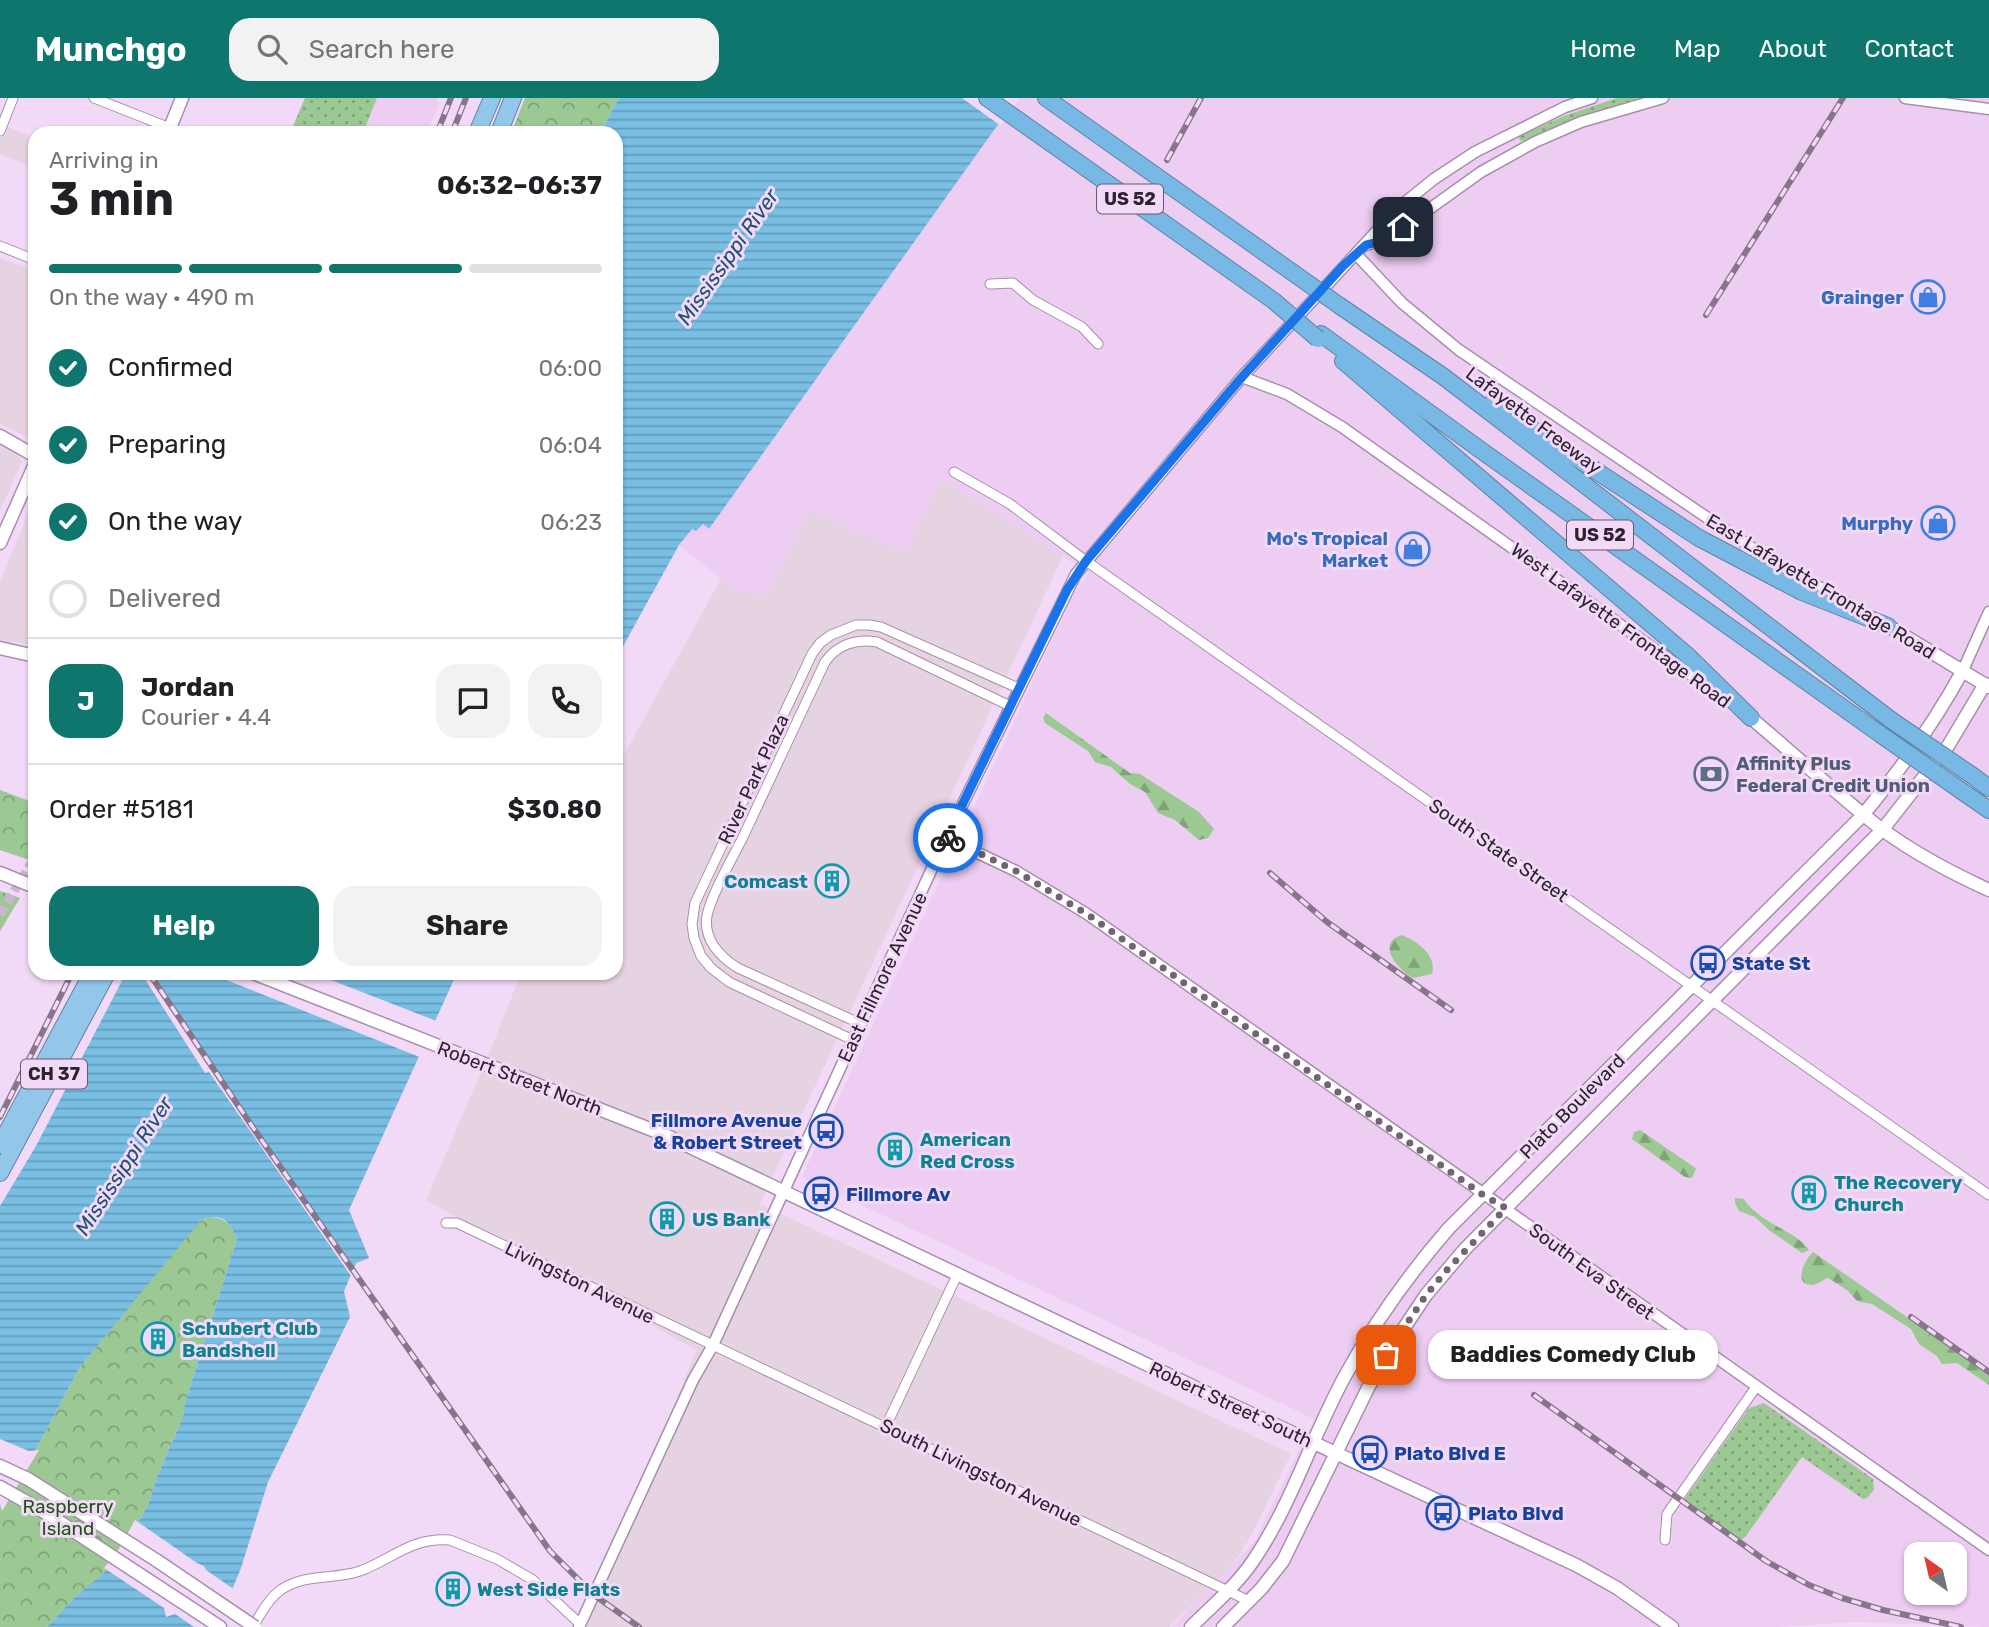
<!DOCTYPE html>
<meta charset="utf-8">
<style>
:root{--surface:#fff;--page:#f2f2f2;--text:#202124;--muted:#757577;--line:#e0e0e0;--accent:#0f766e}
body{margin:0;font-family:Rubik,sans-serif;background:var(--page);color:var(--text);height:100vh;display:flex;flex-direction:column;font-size:26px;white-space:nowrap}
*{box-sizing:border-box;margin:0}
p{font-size:23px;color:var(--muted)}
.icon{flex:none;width:38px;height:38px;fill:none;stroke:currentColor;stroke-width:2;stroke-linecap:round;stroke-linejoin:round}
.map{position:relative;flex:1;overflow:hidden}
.details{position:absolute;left:28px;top:28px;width:595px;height:854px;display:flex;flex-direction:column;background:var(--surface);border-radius:21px;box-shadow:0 2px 5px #0004}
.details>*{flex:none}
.needle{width:46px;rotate:326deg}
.tools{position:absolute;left:1904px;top:1444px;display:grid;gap:14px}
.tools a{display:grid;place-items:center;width:63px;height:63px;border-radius:14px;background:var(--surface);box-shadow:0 2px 5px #0004;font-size:35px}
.pin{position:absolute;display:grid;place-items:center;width:60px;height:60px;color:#fff;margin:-30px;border-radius:14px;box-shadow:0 4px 10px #0006}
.courier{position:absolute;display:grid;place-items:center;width:70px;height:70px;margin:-35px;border:5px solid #1a73e8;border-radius:50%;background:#fff;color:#222;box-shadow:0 2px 9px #0007}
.bubble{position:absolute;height:49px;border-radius:21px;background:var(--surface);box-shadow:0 2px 5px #0004;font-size:23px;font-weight:700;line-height:49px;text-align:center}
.overview em{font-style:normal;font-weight:700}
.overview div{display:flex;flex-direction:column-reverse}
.overview{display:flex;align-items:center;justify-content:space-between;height:119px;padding:0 21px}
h1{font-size:46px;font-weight:700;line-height:52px}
.bar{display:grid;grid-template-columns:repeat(4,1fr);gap:10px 7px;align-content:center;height:84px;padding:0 21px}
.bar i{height:9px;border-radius:5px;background:var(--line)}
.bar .selected{background:var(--accent)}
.bar p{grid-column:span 4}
.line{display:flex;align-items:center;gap:18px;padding:0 21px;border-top:2px solid var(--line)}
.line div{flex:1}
.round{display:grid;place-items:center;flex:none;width:74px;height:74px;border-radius:21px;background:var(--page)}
ol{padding:0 21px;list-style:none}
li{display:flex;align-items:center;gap:21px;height:77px}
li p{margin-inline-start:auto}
li .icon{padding:7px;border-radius:50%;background:var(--accent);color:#fff;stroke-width:4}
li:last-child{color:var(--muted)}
li i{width:38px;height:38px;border:4px solid var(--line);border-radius:50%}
.action{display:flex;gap:14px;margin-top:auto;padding:14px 21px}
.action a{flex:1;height:80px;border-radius:21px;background:var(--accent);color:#fff;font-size:28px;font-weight:700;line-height:80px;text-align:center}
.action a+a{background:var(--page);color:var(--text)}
header{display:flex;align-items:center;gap:42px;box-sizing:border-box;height:98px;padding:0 35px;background:var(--accent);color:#fff}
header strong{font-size:33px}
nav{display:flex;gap:38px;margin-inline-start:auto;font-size:24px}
.search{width:490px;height:63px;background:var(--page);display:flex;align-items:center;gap:18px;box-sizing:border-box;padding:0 24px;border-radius:21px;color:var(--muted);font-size:26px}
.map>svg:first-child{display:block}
.commercial{fill:#e6d3e2}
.built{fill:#edcdf2;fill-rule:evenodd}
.grass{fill:url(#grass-dots)}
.forest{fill:url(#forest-firs)}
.park{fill:url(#park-crowns)}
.water{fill:url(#water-rules)}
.pier{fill:#f3d9f8}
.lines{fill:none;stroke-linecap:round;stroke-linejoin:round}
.minor-tunnel{stroke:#cbb5d0;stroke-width:9;stroke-dasharray:9 4.5;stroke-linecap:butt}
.minor-casing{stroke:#a78fac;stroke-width:11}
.tertiary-casing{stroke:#a78fac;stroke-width:13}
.secondary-casing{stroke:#a78fac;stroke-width:15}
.trunk-casing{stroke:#5d84a4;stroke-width:18}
.motorway-casing{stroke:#5d84a4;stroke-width:18}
.minor{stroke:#fff;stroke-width:9}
.tertiary{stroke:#fff;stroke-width:10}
.secondary{stroke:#fff;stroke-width:12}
.trunk{stroke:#92c7ea;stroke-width:16}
.motorway{stroke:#77b9e4;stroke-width:16}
.rail-casing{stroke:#87768a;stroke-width:6}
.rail{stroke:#f3d9f8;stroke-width:3.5;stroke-dasharray:10;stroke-linecap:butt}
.secondary-bridge-casing{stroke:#a78fac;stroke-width:15;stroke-linecap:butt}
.motorway-bridge-casing{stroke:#5d84a4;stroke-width:18;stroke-linecap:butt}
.secondary-bridge{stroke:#fff;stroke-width:12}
.motorway-bridge{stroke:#77b9e4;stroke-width:16}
.done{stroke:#726375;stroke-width:7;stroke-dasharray:0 12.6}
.route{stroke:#1a73e8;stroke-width:9}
.labels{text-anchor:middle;stroke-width:6;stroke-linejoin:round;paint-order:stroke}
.shield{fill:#f3d9f8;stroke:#685a6b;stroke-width:2}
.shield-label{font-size:18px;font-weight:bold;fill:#2d232e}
.shop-label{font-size:19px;font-weight:bold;fill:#366cbe;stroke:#f3d9f8;text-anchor:end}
.street-label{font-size:19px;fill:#2d232e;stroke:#f3d9f8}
.service-label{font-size:19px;font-weight:bold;fill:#4e5e75;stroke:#f3d9f8;text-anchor:start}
.culture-label{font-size:19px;font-weight:bold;fill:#0d838f;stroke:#f3d9f8;text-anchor:start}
.transit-label{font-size:19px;font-weight:bold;fill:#164399;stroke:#f3d9f8;text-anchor:start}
.park-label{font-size:19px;fill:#1c5710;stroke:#f3d9f8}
.water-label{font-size:21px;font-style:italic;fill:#1d536e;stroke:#f3d9f8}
</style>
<header>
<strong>Munchgo</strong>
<div class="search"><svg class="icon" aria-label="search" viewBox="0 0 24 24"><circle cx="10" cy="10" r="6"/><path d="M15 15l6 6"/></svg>Search here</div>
<nav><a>Home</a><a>Map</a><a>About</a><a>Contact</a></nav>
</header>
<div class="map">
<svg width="1989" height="1529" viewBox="0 0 1989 1529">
<defs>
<pattern id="grass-dots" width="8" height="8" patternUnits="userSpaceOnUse" patternTransform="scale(1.75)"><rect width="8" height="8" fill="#9cc894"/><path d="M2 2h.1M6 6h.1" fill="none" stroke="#80a279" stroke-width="1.8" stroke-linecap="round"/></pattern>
<pattern id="forest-firs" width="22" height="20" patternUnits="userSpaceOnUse" patternTransform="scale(1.75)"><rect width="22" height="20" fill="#9cc894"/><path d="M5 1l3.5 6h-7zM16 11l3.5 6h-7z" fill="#80a279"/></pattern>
<pattern id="park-crowns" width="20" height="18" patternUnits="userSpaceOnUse" patternTransform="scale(1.75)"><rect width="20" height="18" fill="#9cc894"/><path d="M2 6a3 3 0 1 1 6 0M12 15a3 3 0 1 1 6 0" fill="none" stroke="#80a279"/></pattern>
<pattern id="water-rules" width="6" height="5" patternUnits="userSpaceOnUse" patternTransform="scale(1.75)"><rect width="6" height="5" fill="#79bfe4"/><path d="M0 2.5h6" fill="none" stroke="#649bb9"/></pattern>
</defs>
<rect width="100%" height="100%" fill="#f3d9f8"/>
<path class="commercial" d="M5,28L35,40V70L0,56V41Z
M0,160L35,173V330L31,339L28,340L0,326Z
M0,346L20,360L22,364L0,413Z
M941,380L1063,458L760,1106L1291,1356L1252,1436L1240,1456L1224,1476L1169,1529H587L696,1252L426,1102L495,941L521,875H616V671L721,481L731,488L763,496L770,491L810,413L906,456Z
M35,398V547L0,542V484Z"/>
<path class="built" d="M377,0H435L439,5L427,35H363Z
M1017,0H1989V1529L1856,1524L1776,1529H1172L1255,1443L1314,1321L802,1079L1071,501L1089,475L941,381L906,456L810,413L775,483L770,491L756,499L731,488L679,447L692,431L702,426L710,430ZM1916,1456H1955V1494H1916Z"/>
<path class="grass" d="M305,0H377L363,35H290Z
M1617,0H1639L1565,24L1523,43L1519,42L1520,38L1564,18Z
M1764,1305L1873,1381L1874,1392L1867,1400L1863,1401L1802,1359L1746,1438L1739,1444L1683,1404L1749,1310Z"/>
<path class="forest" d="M1046,615L1130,675L1140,676L1199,714L1214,731L1208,740L1199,742L1175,722L1158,715L1145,694L1130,686L1111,669L1095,664L1088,653L1045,625L1043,620Z
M1402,837C1418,844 1437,857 1432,876L1413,880C1398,872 1375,845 1402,837Z
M1640,1032L1694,1069L1696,1071L1692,1080L1685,1079L1632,1041L1634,1034Z
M1735,1100L1744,1101C1757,1124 1798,1134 1809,1152L1802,1155L1769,1132L1755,1119L1739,1113L1735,1105Z
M1813,1154L1989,1276V1287L1957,1265L1942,1266L1937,1258L1919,1246L1911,1231L1872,1206L1857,1203L1847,1192L1828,1180C1823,1181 1818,1187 1812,1187C1792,1187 1805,1161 1813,1154Z"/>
<path class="park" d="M525,0H619L600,35H511Z
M0,692L35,705V764L0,752Z
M0,793L20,800L0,833Z
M211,1119C227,1121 231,1126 237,1141L185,1305L183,1319L157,1379L148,1407L119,1458L104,1476L75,1499L47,1529H0V1410L35,1353L80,1269L189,1135L201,1122Z"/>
<path class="water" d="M619,0H1017L709,431L703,426L696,433L692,431L679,447L616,561V35H600Z
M126,875H457L349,1112L369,1160L356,1165L344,1193L350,1219L268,1384L241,1470L230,1497L209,1529H47L75,1499L104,1475L119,1458L148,1407L157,1379L183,1319L185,1305L237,1141C229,1122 222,1115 201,1122L80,1269L35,1353L0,1410V1108L36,1048Z"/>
<path class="pier" d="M962,0H1020L1001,28Z
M141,875H153L214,970L356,1175L351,1178L209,974L205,975Z
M209,875H313L439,924L422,960Z
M0,1341L29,1353L39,1352L2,1413L0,1406Z
M135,1422L197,1465L204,1468L206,1472L235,1492L214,1529H194L175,1516L166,1519L164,1510L104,1470L116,1456Z"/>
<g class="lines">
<path class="minor-tunnel" d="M0,816L35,759"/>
<defs>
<path id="minor" d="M94,0L170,30
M0,33L13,0
M0,148L35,162
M990,186L1013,185L1033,202L1082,229L1098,246
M954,374L1010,406L1086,463L1989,1097
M861,926L738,870C720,859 703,841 707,818C710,799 733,759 743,739C770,681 798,622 825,564C837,547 856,540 877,544L1010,608
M853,942L729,884L711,870L701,858L694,840L692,826L695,805L711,771L812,556L820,545L831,537L856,527H869L881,529L1018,590
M446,1125H457L1249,1503
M886,1328L958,1175
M1665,1442L1667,1416L1756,1289
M253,1529C261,1515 269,1500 282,1491C307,1475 334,1482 360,1473C393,1461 411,1439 450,1442L497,1461L533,1482L580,1526"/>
<path id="tertiary" d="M1905,0L1989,11
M1366,147L1386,142L1481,74L1535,44L1581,24L1663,0
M1356,156L1402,205L1459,252L1761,456L1849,506
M1242,279L1287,296L1342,329L1722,599
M1963,572L1989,514
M946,740L1016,773L1087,816L1989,1452
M579,1529L693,1282L713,1247L946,740L1076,476L1242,279L1398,110L1434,81L1475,54L1565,9L1592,0"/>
<path id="secondary" d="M166,35L170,30L182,0
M0,338L35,358
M0,445L35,366
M1888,528L1989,589
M0,550L35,558
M1751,620C1789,652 1826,686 1865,718C1902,749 1945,772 1989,792
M0,775L35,789
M253,875L665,1037L1211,1297L1576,1467L1617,1490L1672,1529
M0,1368L28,1381
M0,1389L46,1415L220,1529
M1191,1529C1212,1508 1236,1488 1253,1463C1292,1406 1312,1338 1345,1278C1374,1225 1409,1176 1449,1130L1863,717C1901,671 1935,624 1963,572
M1223,1529L1261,1491L1283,1463L1368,1290L1386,1257L1426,1197L1465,1151L1883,731L1948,648L1985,586"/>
<path id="trunk" d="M477,35L492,0
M499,35L513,0
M0,1047L92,875
M0,1075L107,875"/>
<path id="motorway" d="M987,0L1274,203
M1046,0L1063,12
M1340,208L1444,279L1891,622
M1321,236L1482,353L1880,636
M1343,263L1687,557L1751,620
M1492,305L1699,440L1802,494L1888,528
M1973,678L1989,690
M1963,694L1989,712"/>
</defs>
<use href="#minor" class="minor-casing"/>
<use href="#tertiary" class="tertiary-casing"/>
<use href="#secondary" class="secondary-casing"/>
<use href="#trunk" class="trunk-casing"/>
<use href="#motorway" class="motorway-casing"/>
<use href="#minor" class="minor"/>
<use href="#tertiary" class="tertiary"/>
<use href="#secondary" class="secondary"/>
<use href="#trunk" class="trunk"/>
<use href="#motorway" class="motorway"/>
<defs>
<path id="rail" d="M437,35L451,0
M452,35L466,0
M1167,62L1201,0
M1706,217L1843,0
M1270,775L1327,824L1451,912
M149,875L258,1037L550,1453L594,1497L639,1529
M0,1019L72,875
M1911,1219L1989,1274
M1534,1297L1766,1463L1809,1487L1842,1500L1883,1512L1961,1529"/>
</defs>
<use href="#rail" class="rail-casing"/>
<use href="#rail" class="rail"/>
<defs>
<path id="secondary-bridge" d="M28,1381L156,1462L255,1529"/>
<path id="motorway-bridge" d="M1063,12L1340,208
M1274,203L1318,241
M1891,622L1973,678
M1880,636L1963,694"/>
</defs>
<use href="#secondary-bridge" class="secondary-bridge-casing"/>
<use href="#motorway-bridge" class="motorway-bridge-casing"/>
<use href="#secondary-bridge" class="secondary-bridge"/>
<use href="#motorway-bridge" class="motorway-bridge"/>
</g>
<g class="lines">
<path class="done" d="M948,740L1016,773L1087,816L1483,1097L1506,1110L1446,1173L1426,1197L1386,1257"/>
<path class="route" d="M948,740H946L1067,492L1086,463L1242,279L1343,168L1366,147L1386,142L1403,129"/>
</g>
<defs>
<symbol id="shop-ring" viewBox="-11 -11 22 22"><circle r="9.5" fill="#f3d9f8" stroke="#3f7fe0" stroke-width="1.5"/><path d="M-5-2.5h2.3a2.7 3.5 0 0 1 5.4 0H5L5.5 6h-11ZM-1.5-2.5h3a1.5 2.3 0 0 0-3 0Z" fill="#3f7fe0"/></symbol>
<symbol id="bank-ring" viewBox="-11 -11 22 22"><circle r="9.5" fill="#f3d9f8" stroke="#5c6f8a" stroke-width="1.5"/><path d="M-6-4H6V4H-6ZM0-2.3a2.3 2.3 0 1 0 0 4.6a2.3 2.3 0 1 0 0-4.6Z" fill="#5c6f8a"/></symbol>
<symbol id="building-ring" viewBox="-11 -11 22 22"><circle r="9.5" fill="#f3d9f8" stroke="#0f9aa8" stroke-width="1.5"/><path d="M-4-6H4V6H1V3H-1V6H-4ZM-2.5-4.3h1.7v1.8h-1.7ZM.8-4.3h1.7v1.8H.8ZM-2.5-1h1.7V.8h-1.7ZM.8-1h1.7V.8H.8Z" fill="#0f9aa8"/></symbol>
<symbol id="bus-ring" viewBox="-11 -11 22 22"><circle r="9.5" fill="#f3d9f8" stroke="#1a4fb4" stroke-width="1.5"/><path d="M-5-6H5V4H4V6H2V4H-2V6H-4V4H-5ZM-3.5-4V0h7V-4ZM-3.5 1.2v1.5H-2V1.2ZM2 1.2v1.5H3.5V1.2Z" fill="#1a4fb4"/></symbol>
</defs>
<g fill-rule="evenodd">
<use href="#shop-ring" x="1909" y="180" width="38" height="38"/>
<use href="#shop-ring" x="1919" y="406" width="38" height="38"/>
<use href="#shop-ring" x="1394" y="432" width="38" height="38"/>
<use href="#bank-ring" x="1692" y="657" width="38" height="38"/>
<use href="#building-ring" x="813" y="764" width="38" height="38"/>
<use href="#bus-ring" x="1689" y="846" width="38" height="38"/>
<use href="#bus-ring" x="807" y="1014" width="38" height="38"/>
<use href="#building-ring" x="876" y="1033" width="38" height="38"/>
<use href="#building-ring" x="1790" y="1076" width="38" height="38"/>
<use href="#bus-ring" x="802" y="1077" width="38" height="38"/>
<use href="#building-ring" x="648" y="1102" width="38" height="38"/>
<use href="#building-ring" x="139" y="1222" width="38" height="38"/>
<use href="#bus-ring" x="1351" y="1336" width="38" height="38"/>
<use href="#bus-ring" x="1424" y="1396" width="38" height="38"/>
<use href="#building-ring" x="434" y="1472" width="38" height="38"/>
</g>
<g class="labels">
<g class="shield">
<rect x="1097" y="86.5" width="66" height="29" rx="5"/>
<rect x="1567" y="422.5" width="66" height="29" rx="5"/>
<rect x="21" y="961.5" width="66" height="29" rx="5"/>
</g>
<g class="shield-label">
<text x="1130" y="107">US 52</text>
<text x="1600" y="443">US 52</text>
<text x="54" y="982">CH 37</text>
</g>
<g class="shop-label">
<text x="1904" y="206">Grainger</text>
<text x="1913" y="432">Murphy</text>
<text x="1388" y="447">Mo's Tropical<tspan x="1388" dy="22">Market</tspan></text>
</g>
<g class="street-label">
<text transform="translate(1534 322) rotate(37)" y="7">Lafayette Freeway</text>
<text transform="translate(1821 488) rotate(31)" y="7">East Lafayette Frontage Road</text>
<text transform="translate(1621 527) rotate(36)" y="7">West Lafayette Frontage Road</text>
<text transform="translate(753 681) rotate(-65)" y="7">River Park Plaza</text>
<text transform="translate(1499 752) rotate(35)" y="7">South State Street</text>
<text transform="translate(882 879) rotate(-65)" y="7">East Fillmore Avenue</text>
<text transform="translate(520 980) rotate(21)" y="7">Robert Street North</text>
<text transform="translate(1572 1008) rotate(-45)" y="7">Plato Boulevard</text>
<text transform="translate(1592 1173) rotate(36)" y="7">South Eva Street</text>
<text transform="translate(580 1184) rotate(26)" y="7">Livingston Avenue</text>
<text transform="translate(1231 1306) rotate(25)" y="7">Robert Street South</text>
<text transform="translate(981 1374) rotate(26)" y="7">South Livingston Avenue</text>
</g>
<g class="service-label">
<text x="1736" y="672">Affinity Plus<tspan x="1736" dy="22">Federal Credit Union</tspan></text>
</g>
<g class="culture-label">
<text x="808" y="790" text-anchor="end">Comcast</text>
<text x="920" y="1048">American<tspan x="920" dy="22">Red Cross</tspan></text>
<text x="1834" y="1091">The Recovery<tspan x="1834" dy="22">Church</tspan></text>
<text x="692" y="1128">US Bank</text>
<text x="182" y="1237">Schubert Club<tspan x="182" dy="22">Bandshell</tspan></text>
<text x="477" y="1498">West Side Flats</text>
</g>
<g class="transit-label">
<text x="1732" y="872">State St</text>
<text x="802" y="1029" text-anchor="end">Fillmore Avenue<tspan x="802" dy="22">&amp; Robert Street</tspan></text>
<text x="846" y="1103">Fillmore Av</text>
<text x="1394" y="1362">Plato Blvd E</text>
<text x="1468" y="1422">Plato Blvd</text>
</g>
<g class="park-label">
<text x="68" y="1415">Raspberry<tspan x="68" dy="22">Island</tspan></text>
</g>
<g class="water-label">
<text transform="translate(728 159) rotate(-55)" y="7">Mississippi River</text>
<text transform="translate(124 1068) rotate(-57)" y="7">Mississippi River</text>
</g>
</g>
</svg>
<div class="tools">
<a><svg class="needle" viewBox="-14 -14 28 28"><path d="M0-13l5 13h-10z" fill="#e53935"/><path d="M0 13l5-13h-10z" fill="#757577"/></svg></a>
</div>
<div class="pin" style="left:1386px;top:1257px;background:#ea580c"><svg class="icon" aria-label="bag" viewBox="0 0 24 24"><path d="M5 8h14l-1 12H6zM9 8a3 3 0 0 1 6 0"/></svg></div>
<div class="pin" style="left:1403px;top:129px;background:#1f2937"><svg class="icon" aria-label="home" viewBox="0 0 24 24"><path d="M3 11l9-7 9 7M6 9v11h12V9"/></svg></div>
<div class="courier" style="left:948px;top:740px"><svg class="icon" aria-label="bike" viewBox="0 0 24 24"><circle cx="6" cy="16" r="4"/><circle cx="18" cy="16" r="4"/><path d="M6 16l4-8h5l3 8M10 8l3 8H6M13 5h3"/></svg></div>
<div class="bubble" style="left:1428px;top:1232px;width:290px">Baddies Comedy Club</div>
<section class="details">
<div class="overview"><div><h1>3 min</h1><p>Arriving in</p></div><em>06:32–06:37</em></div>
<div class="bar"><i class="selected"></i><i class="selected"></i><i class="selected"></i><i></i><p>On the way · 490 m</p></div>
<ol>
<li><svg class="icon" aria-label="check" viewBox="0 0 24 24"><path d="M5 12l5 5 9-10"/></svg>Confirmed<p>06:00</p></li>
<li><svg class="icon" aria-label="check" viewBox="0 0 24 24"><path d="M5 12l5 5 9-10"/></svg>Preparing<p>06:04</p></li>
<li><svg class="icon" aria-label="check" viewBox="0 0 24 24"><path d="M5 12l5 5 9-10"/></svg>On the way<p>06:23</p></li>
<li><i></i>Delivered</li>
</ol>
<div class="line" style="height:126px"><b class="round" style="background:var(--accent);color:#fff">J</b><div><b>Jordan</b><p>Courier · 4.4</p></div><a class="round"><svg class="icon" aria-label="chat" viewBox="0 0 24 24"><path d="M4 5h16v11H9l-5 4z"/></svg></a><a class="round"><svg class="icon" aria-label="phone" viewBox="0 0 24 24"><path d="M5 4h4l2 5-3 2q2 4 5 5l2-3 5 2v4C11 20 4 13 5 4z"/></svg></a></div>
<div class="line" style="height:91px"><div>Order #5181</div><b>$30.80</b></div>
<div class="action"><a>Help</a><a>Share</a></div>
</section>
</div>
